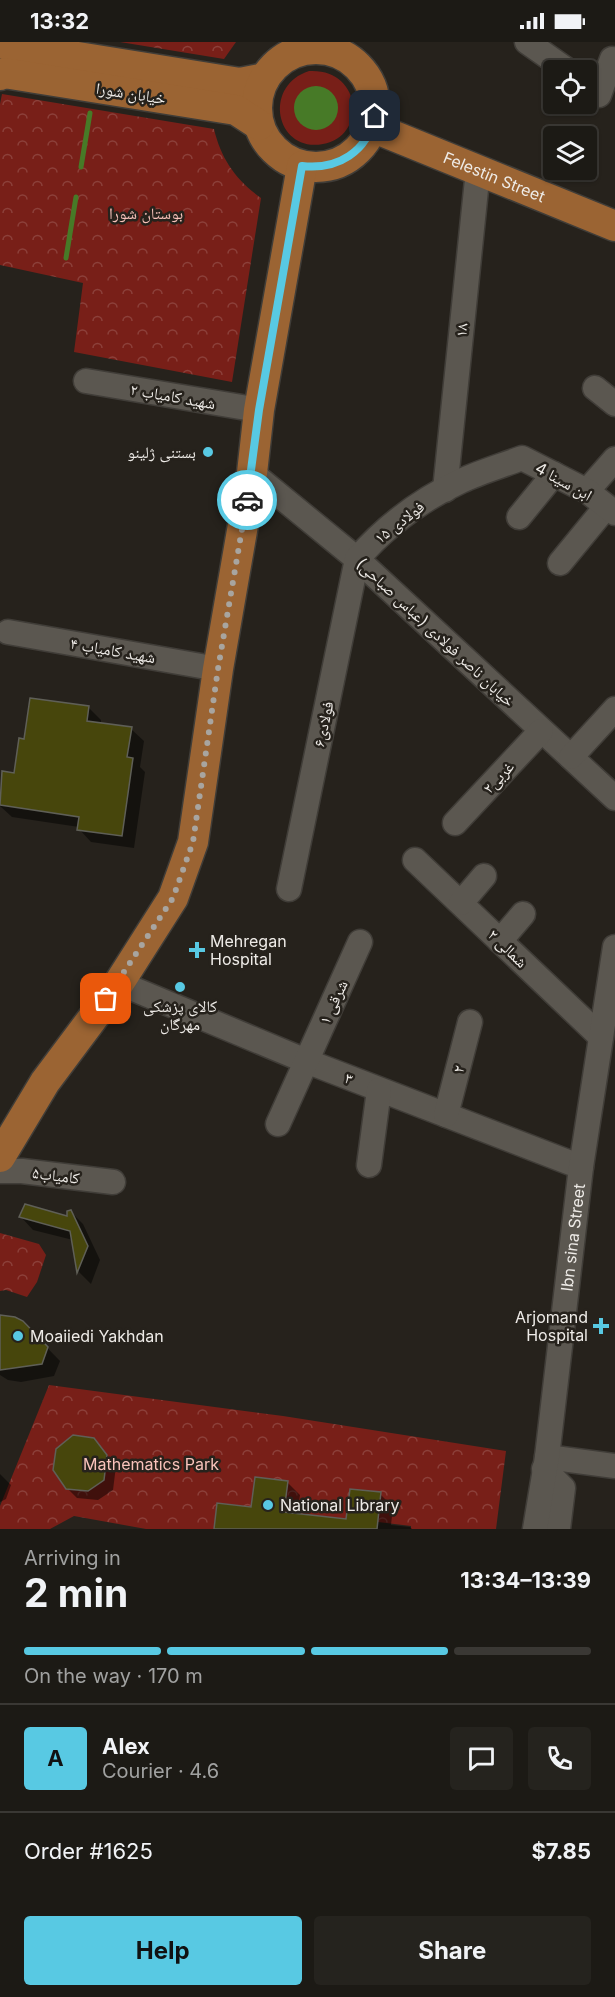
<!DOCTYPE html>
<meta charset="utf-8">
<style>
:root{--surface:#1c1a15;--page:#25231e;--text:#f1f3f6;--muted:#a0a1a0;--line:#3a3834;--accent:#58c9e3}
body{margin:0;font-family:Inter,"Noto Naskh Arabic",sans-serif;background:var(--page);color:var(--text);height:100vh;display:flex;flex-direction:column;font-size:22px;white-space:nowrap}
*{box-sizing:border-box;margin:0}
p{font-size:20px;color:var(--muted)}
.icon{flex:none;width:33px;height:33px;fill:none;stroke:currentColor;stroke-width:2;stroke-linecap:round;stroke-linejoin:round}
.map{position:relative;height:1487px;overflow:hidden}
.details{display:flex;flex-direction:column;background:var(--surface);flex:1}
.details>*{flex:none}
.buttons{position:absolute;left:543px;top:18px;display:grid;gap:12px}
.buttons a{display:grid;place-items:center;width:54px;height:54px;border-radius:6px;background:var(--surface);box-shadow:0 2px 4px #0004,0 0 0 2px var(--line);font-size:30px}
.pin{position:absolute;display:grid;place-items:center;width:51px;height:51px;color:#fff;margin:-26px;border-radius:12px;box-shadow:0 3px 9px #0006}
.courier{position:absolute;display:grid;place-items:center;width:60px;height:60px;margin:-30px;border:4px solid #58c9e3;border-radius:50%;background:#fff;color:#222;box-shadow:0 2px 8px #0007}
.overview em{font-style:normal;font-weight:700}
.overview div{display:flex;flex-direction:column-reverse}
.overview{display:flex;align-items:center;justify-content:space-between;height:102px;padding:0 24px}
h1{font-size:39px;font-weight:700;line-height:45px}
.bar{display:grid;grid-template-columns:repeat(4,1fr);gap:9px 6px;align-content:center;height:72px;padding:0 24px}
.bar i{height:8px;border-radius:4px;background:var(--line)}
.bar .active{background:var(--accent)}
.bar p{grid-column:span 4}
.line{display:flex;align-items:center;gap:15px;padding:0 24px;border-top:2px solid var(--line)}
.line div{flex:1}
.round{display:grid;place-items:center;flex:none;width:63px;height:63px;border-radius:6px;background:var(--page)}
.primary-button{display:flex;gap:12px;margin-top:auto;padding:12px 24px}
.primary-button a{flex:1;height:69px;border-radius:6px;background:var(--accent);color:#111;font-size:24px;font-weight:700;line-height:69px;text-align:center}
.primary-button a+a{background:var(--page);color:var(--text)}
.status{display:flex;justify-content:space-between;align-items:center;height:42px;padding:0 30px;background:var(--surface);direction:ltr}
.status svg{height:16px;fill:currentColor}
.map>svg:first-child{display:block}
.grass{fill:#781f18}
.park{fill:url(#park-crowns)}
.water{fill:#477a27}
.shadow{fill:#0007}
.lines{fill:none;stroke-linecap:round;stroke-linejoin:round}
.stream{stroke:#477a27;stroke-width:5}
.building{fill:#47460c;stroke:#5f5f57;stroke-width:1.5}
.minor-casing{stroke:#403d38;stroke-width:27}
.major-casing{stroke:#403d38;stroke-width:33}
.minor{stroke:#5b5750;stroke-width:24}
.major{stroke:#9b6433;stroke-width:30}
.done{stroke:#a8a5a0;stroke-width:6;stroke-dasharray:0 10.8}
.route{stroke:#58c9e3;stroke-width:8}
.poi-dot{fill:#58c9e3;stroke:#26221c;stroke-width:2}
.labels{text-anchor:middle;stroke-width:5;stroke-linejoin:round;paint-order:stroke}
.street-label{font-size:16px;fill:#eeebe7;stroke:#26221c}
.park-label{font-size:16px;fill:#f9c3bb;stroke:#26221c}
.poi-label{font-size:16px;fill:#eeebe7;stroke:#26221c;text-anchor:start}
</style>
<div class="status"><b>13:32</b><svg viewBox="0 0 49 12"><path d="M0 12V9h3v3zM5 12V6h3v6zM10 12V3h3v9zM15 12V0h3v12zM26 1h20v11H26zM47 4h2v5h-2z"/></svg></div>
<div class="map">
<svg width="615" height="1487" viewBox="0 0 615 1487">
<defs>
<pattern id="park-crowns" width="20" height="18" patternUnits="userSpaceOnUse" patternTransform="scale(1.5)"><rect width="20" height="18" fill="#781f18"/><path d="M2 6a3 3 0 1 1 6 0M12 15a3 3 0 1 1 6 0" fill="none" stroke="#8c403a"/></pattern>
</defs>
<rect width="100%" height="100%" fill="#26221c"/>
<path class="grass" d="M309,29C362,26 368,94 323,102C276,111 262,44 309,29Z"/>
<path class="park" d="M120,0H236L224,17Z
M2,52L214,87C221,117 236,138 261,156L232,340L74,310L83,241L0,223V62Z
M0,1191L39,1202L46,1213L37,1240L27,1255L6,1248L0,1249Z
M49,1343L283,1374L506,1409L496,1487H411V1484L378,1480L381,1451L350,1447L346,1477L284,1470L255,1435L251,1465L217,1461L214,1487H146L74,1474L50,1487H0V1464Z"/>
<path class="water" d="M294 66a22 22 0 1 1 44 0a22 22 0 1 1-44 0Z"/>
<path class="shadow" d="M89,666L101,678V682L131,687L144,699L140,725L145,730L134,806L91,800L79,787V785L12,775L0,764L3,731L16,733L25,698Z
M71,1170L83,1182L100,1218L91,1242L79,1230L73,1198L33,1188L21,1175L69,1176Z
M0,1276L22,1280L60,1319L54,1334L21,1340L8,1338L0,1333Z
M93,1397L116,1424L113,1448L98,1458L77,1456L67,1446Z
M0,1432L11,1443L6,1457L0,1460Z
M287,1440L300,1453L297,1473L347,1479L380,1452L393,1465L391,1483L410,1485L412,1487H215L253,1466Z"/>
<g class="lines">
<path class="stream" d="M81,125L90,71
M66,216L76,155"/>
</g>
<path class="building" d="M30,656L89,664L87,679L132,685L127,715L133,716L122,794L77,788L79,775L0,763L2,729L14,731L19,696L24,697Z
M25,1162L67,1174V1169L71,1168L88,1204L77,1231L70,1189L19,1175Z
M0,1273L15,1275L23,1279L48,1305L42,1322L0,1328Z
M73,1393L94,1396L107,1413L104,1438L88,1449L66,1447L53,1428L56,1407Z
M255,1435L288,1439L284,1470L346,1477L350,1447L381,1450L377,1487H214L217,1461L251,1465Z"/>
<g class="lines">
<defs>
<g id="minor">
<path d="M527,0L567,28"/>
<path d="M599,53L612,17"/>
<path d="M86,339L259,368"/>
<path d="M595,346L615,362"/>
<path d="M252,431L357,517L615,756"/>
<path d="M445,448L478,128"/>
<path d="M587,449L615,417"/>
<path d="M519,475L554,432"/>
<path d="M560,521L606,465"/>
<path d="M8,590L218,627"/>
<path d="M571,715L615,667"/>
<path d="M455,781L541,689"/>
<path d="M415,818L601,995"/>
<path d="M289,847L357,517C385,485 422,457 461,439C480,430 501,424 522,416L587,449L615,471"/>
<path d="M461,861L484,834"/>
<path d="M500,899L523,872"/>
<path d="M119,941L306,1019L581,1125"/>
<path d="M446,1073L470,980"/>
<path d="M278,1082L360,900"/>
<path d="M369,1123L379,1048"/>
<path d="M0,1129H22L113,1140"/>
<path d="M547,1415L615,1424"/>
<path d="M544,1427L563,1446L558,1487"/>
<path id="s1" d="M535,1487L547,1415L581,1125L615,905"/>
</g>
<g id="major">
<path d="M6,0L9,4L240,41L265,36"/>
<circle cx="316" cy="66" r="59"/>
<path d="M0,33L4,31L236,68L259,83"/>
<path id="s2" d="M372,85L615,184"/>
<path d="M0,1115L45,1040L119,941L173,856L193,800L218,627L252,431L259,368L302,124"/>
</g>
</defs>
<use href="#minor" class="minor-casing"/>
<use href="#major" class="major-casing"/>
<use href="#minor" class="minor"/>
<use href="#major" class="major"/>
</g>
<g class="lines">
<path class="done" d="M106,957L173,856L193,800L218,627L247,458"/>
<path class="route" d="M247,458L259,368L302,124C338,128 367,110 375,74"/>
</g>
<g class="poi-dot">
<circle cx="208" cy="410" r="6"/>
<path d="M194 899h6v6h6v6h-6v6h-6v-6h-6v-6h6z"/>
<circle cx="180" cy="945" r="6"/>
<path d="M598 1275h6v6h6v6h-6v6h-6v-6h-6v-6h6z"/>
<circle cx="18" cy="1294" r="6"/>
<circle cx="268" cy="1463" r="6"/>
</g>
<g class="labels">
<g class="street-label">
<text transform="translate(131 51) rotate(9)" y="6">خیابان شورا</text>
<text dy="6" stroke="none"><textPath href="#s2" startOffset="132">Felestin Street</textPath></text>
<text transform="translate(461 288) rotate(-84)" y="6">۱۸</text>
<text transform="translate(173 354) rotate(10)" y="6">شهید کامیاب ۲</text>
<text transform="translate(564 439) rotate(29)" y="6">ابن سینا 4</text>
<text transform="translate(399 480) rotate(-38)" y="6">فولادی ۱۵</text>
<text transform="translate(436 590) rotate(43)" y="6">خیابان ناصر فولادی (عباس صباحی)</text>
<text transform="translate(113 608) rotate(10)" y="6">شهید کامیاب ۴</text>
<text transform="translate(323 682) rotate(-78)" y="6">فولادی۶</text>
<text transform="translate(498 735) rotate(-47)" y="6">غربی۲</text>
<text transform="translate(508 906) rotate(44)" y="6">۲ شمالی</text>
<text transform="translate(333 960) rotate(-65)" y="6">۱ شرقی</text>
<text transform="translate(458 1027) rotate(-76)" y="6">۲</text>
<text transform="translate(349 1036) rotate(21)" y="6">۳</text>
<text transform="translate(56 1133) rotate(7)" y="6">کامیاب۵</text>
<text dy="6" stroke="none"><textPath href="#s1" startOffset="294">Ibn sina Street</textPath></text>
</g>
<g class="park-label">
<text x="146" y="177">بوستان شورا</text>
<text x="151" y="1428">Mathematics Park</text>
</g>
<g class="poi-label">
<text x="196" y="416" text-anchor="end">بستنی ژلینو</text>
<text x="210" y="905">Mehregan<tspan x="210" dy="18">Hospital</tspan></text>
<text x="180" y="970" text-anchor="middle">کالای پزشکی<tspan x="180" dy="18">مهرگان</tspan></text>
<text x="588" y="1281" text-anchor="end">Arjomand<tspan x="588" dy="18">Hospital</tspan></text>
<text x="30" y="1300">Moaiiedi Yakhdan</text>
<text x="280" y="1469">National Library</text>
</g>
</g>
</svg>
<div class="buttons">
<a><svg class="icon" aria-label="locate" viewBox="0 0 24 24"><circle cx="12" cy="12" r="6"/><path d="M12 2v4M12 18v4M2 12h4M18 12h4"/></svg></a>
<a><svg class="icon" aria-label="layers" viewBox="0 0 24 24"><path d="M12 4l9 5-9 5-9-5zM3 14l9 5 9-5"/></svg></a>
</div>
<div class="pin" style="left:106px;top:957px;background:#ea580c"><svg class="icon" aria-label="bag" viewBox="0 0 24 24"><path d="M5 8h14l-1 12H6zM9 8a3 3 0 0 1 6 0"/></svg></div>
<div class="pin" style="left:375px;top:74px;background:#1f2937"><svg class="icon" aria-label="home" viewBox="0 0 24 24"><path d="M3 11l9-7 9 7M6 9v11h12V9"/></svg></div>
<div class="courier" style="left:247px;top:458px"><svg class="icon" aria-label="car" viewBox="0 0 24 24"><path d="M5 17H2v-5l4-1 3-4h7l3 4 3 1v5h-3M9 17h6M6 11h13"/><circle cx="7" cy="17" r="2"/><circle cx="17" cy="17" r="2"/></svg></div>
</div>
<section class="details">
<div class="overview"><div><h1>2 min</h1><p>Arriving in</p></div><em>13:34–13:39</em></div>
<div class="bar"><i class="active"></i><i class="active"></i><i class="active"></i><i></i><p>On the way · 170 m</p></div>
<div class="line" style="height:108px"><b class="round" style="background:var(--accent);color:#111">A</b><div><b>Alex</b><p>Courier · 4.6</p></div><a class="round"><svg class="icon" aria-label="chat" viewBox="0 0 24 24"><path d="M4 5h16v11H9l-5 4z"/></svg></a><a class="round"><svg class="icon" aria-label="phone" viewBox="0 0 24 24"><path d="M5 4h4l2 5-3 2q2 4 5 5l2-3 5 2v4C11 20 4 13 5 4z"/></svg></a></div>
<div class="line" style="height:78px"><div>Order #1625</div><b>$7.85</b></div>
<div class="primary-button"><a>Help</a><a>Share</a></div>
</section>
